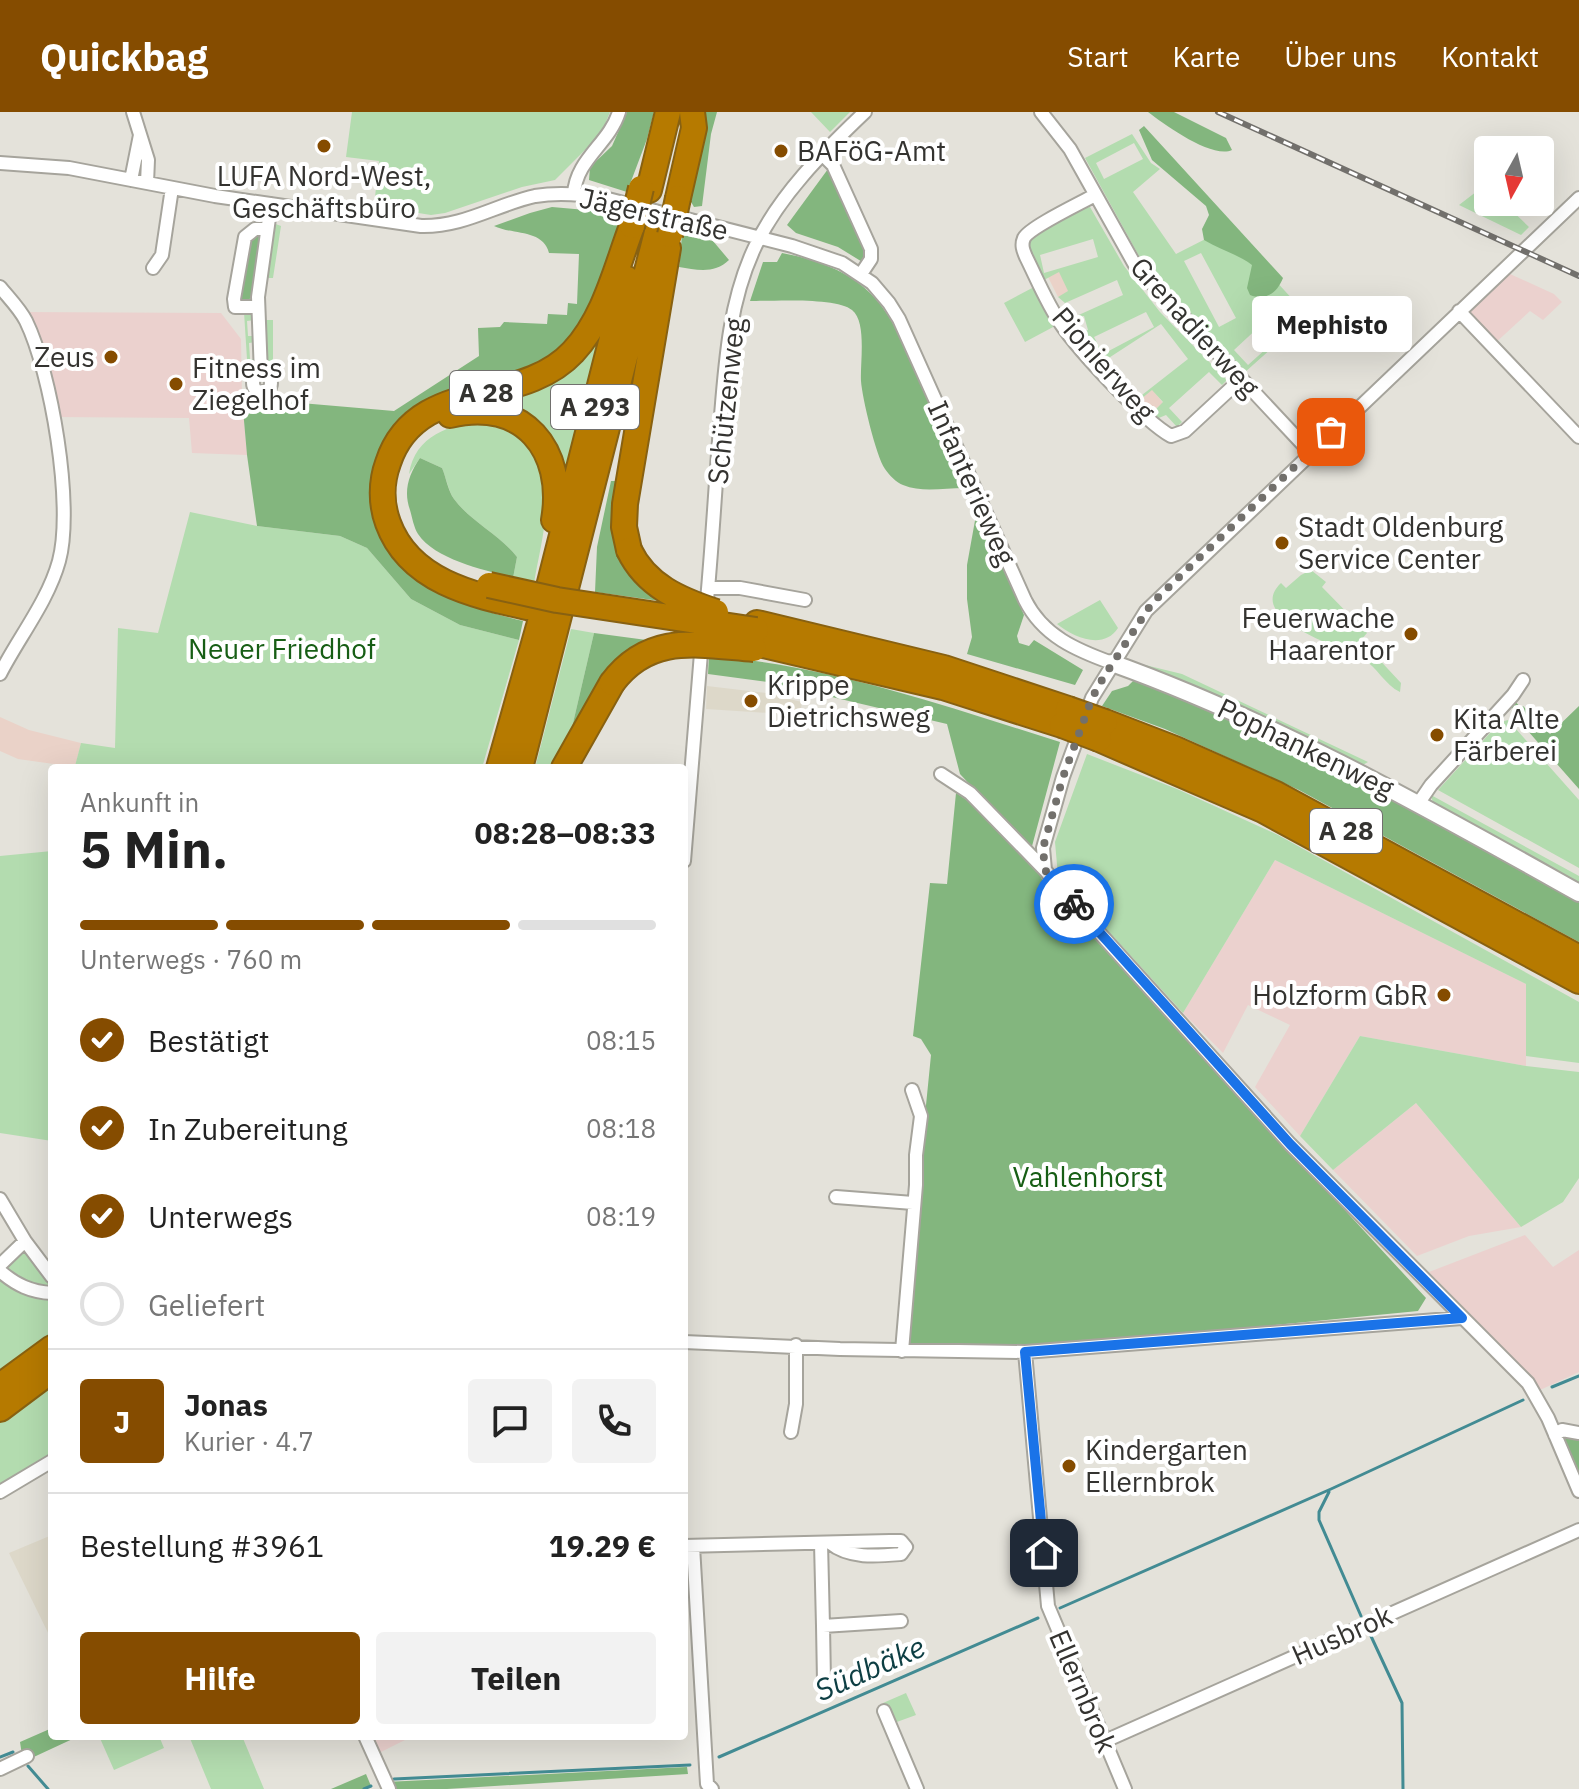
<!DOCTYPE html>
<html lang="de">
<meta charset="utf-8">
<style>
:root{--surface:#fff;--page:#f2f2f2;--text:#222;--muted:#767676;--line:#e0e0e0;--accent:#854c00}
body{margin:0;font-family:"IBM Plex Sans",sans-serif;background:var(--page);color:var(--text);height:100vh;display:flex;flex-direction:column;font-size:30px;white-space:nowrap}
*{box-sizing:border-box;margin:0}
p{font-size:26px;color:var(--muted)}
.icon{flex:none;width:44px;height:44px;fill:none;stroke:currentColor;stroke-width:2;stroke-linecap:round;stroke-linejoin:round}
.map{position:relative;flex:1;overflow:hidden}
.panel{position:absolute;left:48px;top:652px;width:640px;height:976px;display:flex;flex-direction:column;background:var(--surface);border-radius:8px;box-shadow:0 8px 32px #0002}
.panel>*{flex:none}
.needle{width:52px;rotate:188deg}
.fabs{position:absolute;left:1474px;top:24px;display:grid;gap:16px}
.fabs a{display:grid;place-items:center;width:80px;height:80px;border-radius:8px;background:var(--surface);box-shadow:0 8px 32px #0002;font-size:40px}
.pin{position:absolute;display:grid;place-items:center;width:68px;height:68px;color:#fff;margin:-34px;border-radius:16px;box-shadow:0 4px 12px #0006}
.courier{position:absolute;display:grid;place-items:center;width:80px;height:80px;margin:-40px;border:6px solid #1a73e8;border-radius:50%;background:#fff;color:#222;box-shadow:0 2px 10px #0007}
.bubble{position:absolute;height:56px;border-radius:8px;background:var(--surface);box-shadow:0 8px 32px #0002;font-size:26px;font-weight:800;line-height:56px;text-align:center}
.overview em{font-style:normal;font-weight:800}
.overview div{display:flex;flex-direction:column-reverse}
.overview{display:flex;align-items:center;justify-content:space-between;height:136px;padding:0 32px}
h1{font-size:52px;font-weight:800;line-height:60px}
.bar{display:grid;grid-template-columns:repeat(4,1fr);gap:12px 8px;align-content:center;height:96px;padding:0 32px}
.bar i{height:10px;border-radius:6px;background:var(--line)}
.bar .on{background:var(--accent)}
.bar p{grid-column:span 4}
.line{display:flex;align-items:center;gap:20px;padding:0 32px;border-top:2px solid var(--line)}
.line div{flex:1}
.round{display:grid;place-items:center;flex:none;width:84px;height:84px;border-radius:8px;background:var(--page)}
ol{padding:0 32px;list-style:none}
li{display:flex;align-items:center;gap:24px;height:88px}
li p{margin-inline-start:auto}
li .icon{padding:8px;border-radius:50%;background:var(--accent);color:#fff;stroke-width:4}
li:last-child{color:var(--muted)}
li i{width:44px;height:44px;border:4px solid var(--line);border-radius:50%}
.primary-button{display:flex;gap:16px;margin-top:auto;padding:16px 32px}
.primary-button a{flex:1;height:92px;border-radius:8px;background:var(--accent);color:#fff;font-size:32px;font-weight:800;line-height:92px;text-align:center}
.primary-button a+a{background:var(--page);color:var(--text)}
header{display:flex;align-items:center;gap:48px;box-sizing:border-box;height:112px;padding:0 40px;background:var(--accent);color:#fff}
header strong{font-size:38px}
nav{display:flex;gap:44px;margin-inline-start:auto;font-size:28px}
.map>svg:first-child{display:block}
.commercial{fill:#ebd1ce}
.industrial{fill:#ead2c8}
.built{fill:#ddd8c9}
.green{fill:#b3dcaf;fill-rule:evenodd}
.forest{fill:#83b67e}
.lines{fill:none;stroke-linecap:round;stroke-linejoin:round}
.stream{stroke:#428b93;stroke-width:3}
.minor-casing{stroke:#a6a49c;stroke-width:16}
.tertiary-casing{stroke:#a6a49c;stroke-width:20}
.motorway-casing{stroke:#886111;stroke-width:28}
.minor{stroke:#fff;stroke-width:12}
.tertiary{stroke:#fff;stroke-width:16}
.motorway{stroke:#b67a00;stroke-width:24}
.rail-casing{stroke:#72706c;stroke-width:6}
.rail{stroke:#fff;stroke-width:3;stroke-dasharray:9;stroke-linecap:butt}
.motorway-bridge-casing{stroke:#886111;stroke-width:28;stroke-linecap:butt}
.motorway-bridge{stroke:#b67a00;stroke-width:24}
.done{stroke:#72706c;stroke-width:8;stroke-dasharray:0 14.4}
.route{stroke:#1a73e8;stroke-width:10}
.poi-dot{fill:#854c00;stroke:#fff;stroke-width:3}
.labels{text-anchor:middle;stroke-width:8;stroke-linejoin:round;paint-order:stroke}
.shield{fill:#fff;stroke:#71706e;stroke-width:2}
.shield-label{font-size:26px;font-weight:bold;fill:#343330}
.poi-label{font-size:28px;fill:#343330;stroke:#fff;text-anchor:start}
.street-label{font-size:28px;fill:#343330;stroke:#fff}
.park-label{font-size:28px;fill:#175e15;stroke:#fff}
.water-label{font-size:30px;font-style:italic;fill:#0d3e43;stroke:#fff}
</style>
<header>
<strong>Quickbag</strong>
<nav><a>Start</a><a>Karte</a><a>Über uns</a><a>Kontakt</a></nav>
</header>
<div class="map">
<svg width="1579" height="1677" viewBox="0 0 1579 1677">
<rect width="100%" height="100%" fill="#e4e2da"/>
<path class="commercial" d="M1510,162L1554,182L1562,190L1543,208L1530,199L1492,234L1463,203Z
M20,200L221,201L241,227L242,286L247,343L192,341L189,306L53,305Z
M1275,748L1526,872V954L1360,924L1300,1024L1255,975L1290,913L1248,893L1223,941L1183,901Z
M1416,991L1521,1115L1469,1124L1417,1144L1333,1058Z
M1525,1123L1553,1155L1579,1138V1260L1540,1278L1532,1265L1429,1160Z
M365,1624H413L373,1644Z"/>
<path class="industrial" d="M1059,159L1069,180L1058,185L1048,165Z
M1152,277L1163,291L1152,300L1141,287Z
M0,605L29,618L81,631L75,655L18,647L0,639Z"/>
<path class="built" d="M707,574L784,583L789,587L802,590L800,603L706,597Z
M52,1423V1529L9,1441Z"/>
<path class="green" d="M352,0H610L601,22L555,68L522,75L445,101L431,103L374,94L379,49L346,45Z
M811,0H850L830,20Z
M1132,22L1151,51L1160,57L1133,80L1176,142L1227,116L1308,204L1244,261L1145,155L1085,46ZM1134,31L1143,47L1104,67L1096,51ZM1201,141L1236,206L1219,215L1184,149ZM1288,188L1303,204L1248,253L1234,238Z
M1485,73L1488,76V90H1503L1529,115L1521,123L1459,93Z
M1090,95L1124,154L1160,200L1227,268L1222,273L1209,260L1169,296L1182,310L1177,315L1166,303L1154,308L1149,304L1163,290L1152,278L1141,287L1142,283L1188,247L1161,212L1101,251L1075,223L1088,218L1084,204L1072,206L1123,183L1117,168L1065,191L1058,185L1068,179L1059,160L1044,168L1028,137L1031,125L1079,97ZM1093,127L1098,145L1044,161L1040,143ZM1146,200L1154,215L1103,242L1094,225Z
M273,111L281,114L273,166H268L275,117Z
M1034,175L1055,214L1025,230L1004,191Z
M244,200H255V208L247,209L248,224H256V230L249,231L250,247H257L255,256L248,263Z
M265,208H273V261L266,256Z
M602,217L564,368L557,344L480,293Z
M484,308C491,311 500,312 508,316C568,344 542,422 534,471L513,466L517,445C499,422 471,410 454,387C448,378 446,365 442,356L420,346L409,362C415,323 450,313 484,308Z
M190,400L257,414L340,424L367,436L411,487L460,513L519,528L482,656H69L75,654L81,631L115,636L118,516L158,521Z
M1311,458L1326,470L1322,475L1367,521L1361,528L1401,571L1400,580C1385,573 1377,555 1363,547C1345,536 1243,507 1281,471L1286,476L1301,463Z
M1100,488L1118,516C1104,538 1074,526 1057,512Z
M571,517L594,521L567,637L557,656H535Z
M1141,552L1182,562L1368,650L1361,654L1138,553Z
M1508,608L1579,688V756L1438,678L1500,610Z
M1087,642L1177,677L1278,723L1579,890V951L1526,944V872L1275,748L1183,901L1058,764L1055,730Z
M1431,683L1579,764V774L1433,691Z
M52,739V1029L0,1021V744Z
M1360,924L1526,954L1579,960V1066L1563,1090L1521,1115L1416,991L1333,1058L1300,1024Z
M25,1129L52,1165V1344L0,1373V1165Z
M906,1581L916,1603L894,1611L883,1591Z
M99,1624H159L164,1636L114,1658Z
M189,1624H242L264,1677H211Z"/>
<path class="forest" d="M627,0H654L647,27L627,80L589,68L590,55L612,34Z
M706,0H717L711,22L702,94L694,95L687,83Z
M1148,0H1174L1226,26L1232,38C1212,47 1165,13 1148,0Z
M1144,14L1283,166C1277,181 1266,189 1250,183L1247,176L1252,153C1238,142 1220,138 1204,128L1202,117L1209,103L1206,94L1152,48L1139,18Z
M828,57L867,140L864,151L838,135L796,121L787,113Z
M552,95L586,98L621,106L597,185L565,237L387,329L403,453C439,485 477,498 523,509L519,528L460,513L411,487L367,436L340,424L257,414L247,343L242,286L394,299L479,244L478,216L500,215L504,210L547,212L548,202L567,203L568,191L577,192L579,142L549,141C543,117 512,123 494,114L530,101Z
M261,120L255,177L247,192L237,191L251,122Z
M682,123L713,129L729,148C715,162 697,158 679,155Z
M782,141C814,147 847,158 870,181C894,204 905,237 918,266C934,302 949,338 966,373L964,376C944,376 922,381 903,373C897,371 889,363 885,357C876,344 862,285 861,269C860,250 867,210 852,198C837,185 771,189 750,189L763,150H777Z
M420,346L442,356C446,365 448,379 454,387C471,410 499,422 517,445L513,466C486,458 435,448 418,422C414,416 412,405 410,398C403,379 409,362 420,346Z
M611,369H622L619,387L660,483V489L595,480L597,435Z
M976,403L982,409L1024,503L1017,524L1019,531L1029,534L1034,528L1083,558L1075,573L967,542L972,525L967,487V453Z
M594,521L654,529L567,637Z
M709,544C830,553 945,594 1060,630L1031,738L960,662L947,612L768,570L708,562Z
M1134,568L1226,602L1322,648L1579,787V830L1299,678L1165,617L1102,594L1112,579L1128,574Z
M1515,589L1520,595L1523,594L1550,622L1579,594V677L1512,601L1514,598L1510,593Z
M956,681C989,701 1029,738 1045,773L1426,1186L1418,1199L1022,1238L905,1234L908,1174L931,943L921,927L913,924L930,771L947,772Z
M1555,1323L1579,1326V1373Z
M52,1616V1624H79L23,1650L20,1630Z
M687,1655L688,1662L447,1677H389L386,1670Z
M366,1662L371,1674L364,1677H331Z"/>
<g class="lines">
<path class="stream" d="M1552,1275L1579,1264
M1329,1380L1319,1400V1408L1361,1504
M1060,1496L1331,1377L1523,1288
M1370,1522L1402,1591L1403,1677
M0,1645L13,1640
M719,1645L1038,1506
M28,1654L48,1677
M394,1667L690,1653
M364,1677L371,1674"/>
<defs>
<path id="minor" d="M133,0L148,48L147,71
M1041,0L1070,37L1135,153L1310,340
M822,42L833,53L871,137V147L861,162
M0,51L69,56L215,84L421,114C464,115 495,93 535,84C559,80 581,82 604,86L792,134L842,151L872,171L889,191L899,207L1025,488C1043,524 1076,538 1112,551
M131,68L140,23
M574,82C576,47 609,32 619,0
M1095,83C1081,91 1030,115 1024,126C1021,133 1023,138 1026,145C1037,167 1047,192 1061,212C1079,239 1144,309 1171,324L1185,319L1240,268
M1579,86L1146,499L1092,586L1063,665L1043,736L1045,758L1068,786L1290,1032L1528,1271L1548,1306L1579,1379
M153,156L162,143L172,76
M0,175C9,186 20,197 26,209C51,260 74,394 59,449C48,489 19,525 0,562
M258,195H235L234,187L245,125L255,117H267
M1459,199L1579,325
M253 271a9 9 0 1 1 18 0a9 9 0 1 1-18 0Z
M261,262L258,185L271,92
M708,476H740L805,488
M706,499C712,438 715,377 720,316C725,256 728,193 754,137C778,84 824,39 865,0
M941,662L970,681L1045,758
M1418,692L1431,673L1513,583L1523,568
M684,749L702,529
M836,1085L913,1091
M0,1087L25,1129L52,1165
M0,1153L25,1129
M0,1159C16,1173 31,1180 52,1181
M684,1230L840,1237L1025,1240L1462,1206
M902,1239L916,1073V1043L921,1004L912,978
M1025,1240L1048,1494L1125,1677
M791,1320L796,1292V1233
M1555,1323L1562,1318L1579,1321
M0,1380L52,1349
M821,1431L823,1514L901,1509
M684,1434L890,1429H901L906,1435L901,1442C878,1444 849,1447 830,1431
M693,1434L707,1672L712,1677
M823,1514L824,1569
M884,1599L917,1677
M365,1624L389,1677
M1105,1629L1579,1418
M0,1657L27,1644"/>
<path id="tertiary" d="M1112,551C1276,610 1427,696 1579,781"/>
<path id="motorway" d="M649,78L668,0
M678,86L694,16L692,0
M450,303C523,285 566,338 554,408
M629,438L624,415L625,392L668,136
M527,495C472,483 409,469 388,411C381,392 381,370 388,351C416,265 520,297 573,240C605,206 616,156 632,114
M757,511L944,556L1068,597
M755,531L943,575L1062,613
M1105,610L1175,637L1276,682L1579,846
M1099,627L1263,698L1579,869
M499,656L539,514L627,167
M520,656L657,120
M564,656L612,571
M0,1274L52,1236
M0,1297L52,1258"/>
</defs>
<use href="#minor" class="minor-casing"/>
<use href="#tertiary" class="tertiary-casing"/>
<use href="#motorway" class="motorway-casing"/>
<use href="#minor" class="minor"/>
<use href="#tertiary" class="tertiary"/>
<use href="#motorway" class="motorway"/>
<defs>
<path id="rail" d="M1218,0L1579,164"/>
</defs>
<use href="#rail" class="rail-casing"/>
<use href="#rail" class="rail"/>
<defs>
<path id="motorway-bridge" d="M632,114L641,76
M670,123L678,86
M629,438C646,474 680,488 716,500
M489,473L557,488L756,518
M612,571C650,520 700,533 754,537
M1068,597L1105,610
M1062,613L1099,627"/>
</defs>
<use href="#motorway-bridge" class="motorway-bridge-casing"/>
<use href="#motorway-bridge" class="motorway-bridge"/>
</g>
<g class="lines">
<path class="done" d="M1074,792L1045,758L1043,736L1063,665L1092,586L1103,566L1152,491L1331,320"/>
<path class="route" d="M1044,1441L1025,1240L1462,1206L1290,1032L1074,792"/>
</g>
<g class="poi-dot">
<circle cx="324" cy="34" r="8"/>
<circle cx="781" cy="39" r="8"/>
<circle cx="111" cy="245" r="8"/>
<circle cx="176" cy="272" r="8"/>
<circle cx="1282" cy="431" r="8"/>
<circle cx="1411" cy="522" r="8"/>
<circle cx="751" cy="589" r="8"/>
<circle cx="1437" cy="623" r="8"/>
<circle cx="1444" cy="883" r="8"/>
<circle cx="1069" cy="1354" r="8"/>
</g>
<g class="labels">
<g class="shield">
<rect x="450" y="259" width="72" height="44" rx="6"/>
<rect x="551" y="273" width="88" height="44" rx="6"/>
<rect x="1310" y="697" width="72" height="44" rx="6"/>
</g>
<g class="shield-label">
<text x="486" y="290">A 28</text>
<text x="595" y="304">A 293</text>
<text x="1346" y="728">A 28</text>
</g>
<g class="poi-label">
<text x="797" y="49">BAFöG-Amt</text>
<text x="324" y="74" text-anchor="middle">LUFA Nord-West,<tspan x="324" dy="32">Geschäftsbüro</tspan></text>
<text x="95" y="255" text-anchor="end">Zeus</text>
<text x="192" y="266">Fitness im<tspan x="192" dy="32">Ziegelhof</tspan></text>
<text x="1298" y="425">Stadt Oldenburg<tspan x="1298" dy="32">Service Center</tspan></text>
<text x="1395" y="516" text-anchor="end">Feuerwache<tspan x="1395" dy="32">Haarentor</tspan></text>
<text x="767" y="583">Krippe<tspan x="767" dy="32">Dietrichsweg</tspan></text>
<text x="1453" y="617">Kita Alte<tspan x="1453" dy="32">Färberei</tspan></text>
<text x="1428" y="893" text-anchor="end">Holzform GbR</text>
<text x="1085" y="1348">Kindergarten<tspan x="1085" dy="32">Ellernbrok</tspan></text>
</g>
<g class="street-label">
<text transform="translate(654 102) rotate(13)" y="10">Jägerstraße</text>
<text transform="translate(1195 215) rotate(48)" y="10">Grenadierweg</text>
<text transform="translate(1104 252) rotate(49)" y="10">Pionierweg</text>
<text transform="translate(726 289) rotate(-84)" y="10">Schützenweg</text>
<text transform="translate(972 371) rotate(66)" y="10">Infanterieweg</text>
<text transform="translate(1306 636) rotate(26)" y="10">Pophankenweg</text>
<text transform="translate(1342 1523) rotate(-24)" y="10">Husbrok</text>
<text transform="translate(1083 1579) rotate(67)" y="10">Ellernbrok</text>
</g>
<g class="park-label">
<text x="282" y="547">Neuer Friedhof</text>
<text x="1088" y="1075">Vahlenhorst</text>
</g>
<g class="water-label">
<text transform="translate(870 1557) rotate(-24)" y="10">Südbäke</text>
</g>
</g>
</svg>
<div class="fabs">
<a><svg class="needle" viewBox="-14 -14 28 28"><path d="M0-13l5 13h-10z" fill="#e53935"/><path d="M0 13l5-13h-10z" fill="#767676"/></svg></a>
</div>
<div class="pin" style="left:1331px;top:320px;background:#ea580c"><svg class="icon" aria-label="bag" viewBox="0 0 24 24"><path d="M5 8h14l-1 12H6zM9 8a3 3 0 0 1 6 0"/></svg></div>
<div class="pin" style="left:1044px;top:1441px;background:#1f2937"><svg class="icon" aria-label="home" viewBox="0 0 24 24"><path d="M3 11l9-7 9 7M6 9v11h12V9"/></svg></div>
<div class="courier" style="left:1074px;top:792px"><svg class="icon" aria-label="bike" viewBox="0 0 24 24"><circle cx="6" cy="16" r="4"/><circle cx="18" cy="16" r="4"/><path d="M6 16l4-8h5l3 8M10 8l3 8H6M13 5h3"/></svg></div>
<div class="bubble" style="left:1252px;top:184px;width:160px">Mephisto</div>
<section class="panel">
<div class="overview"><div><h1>5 Min.</h1><p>Ankunft in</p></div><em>08:28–08:33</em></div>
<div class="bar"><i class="on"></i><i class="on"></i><i class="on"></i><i></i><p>Unterwegs · 760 m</p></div>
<ol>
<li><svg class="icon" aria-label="check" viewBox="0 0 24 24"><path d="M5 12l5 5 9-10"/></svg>Bestätigt<p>08:15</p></li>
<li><svg class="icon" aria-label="check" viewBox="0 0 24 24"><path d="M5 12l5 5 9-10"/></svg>In Zubereitung<p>08:18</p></li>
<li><svg class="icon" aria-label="check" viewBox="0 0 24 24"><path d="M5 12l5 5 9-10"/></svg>Unterwegs<p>08:19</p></li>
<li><i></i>Geliefert</li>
</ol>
<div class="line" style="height:144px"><b class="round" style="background:var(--accent);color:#fff">J</b><div><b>Jonas</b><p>Kurier · 4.7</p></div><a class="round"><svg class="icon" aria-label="chat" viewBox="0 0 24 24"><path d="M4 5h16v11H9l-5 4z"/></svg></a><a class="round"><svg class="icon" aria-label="phone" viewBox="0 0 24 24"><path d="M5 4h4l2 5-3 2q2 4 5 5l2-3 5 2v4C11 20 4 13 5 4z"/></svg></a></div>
<div class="line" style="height:104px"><div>Bestellung #3961</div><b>19.29 €</b></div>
<div class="primary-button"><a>Hilfe</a><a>Teilen</a></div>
</section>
</div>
